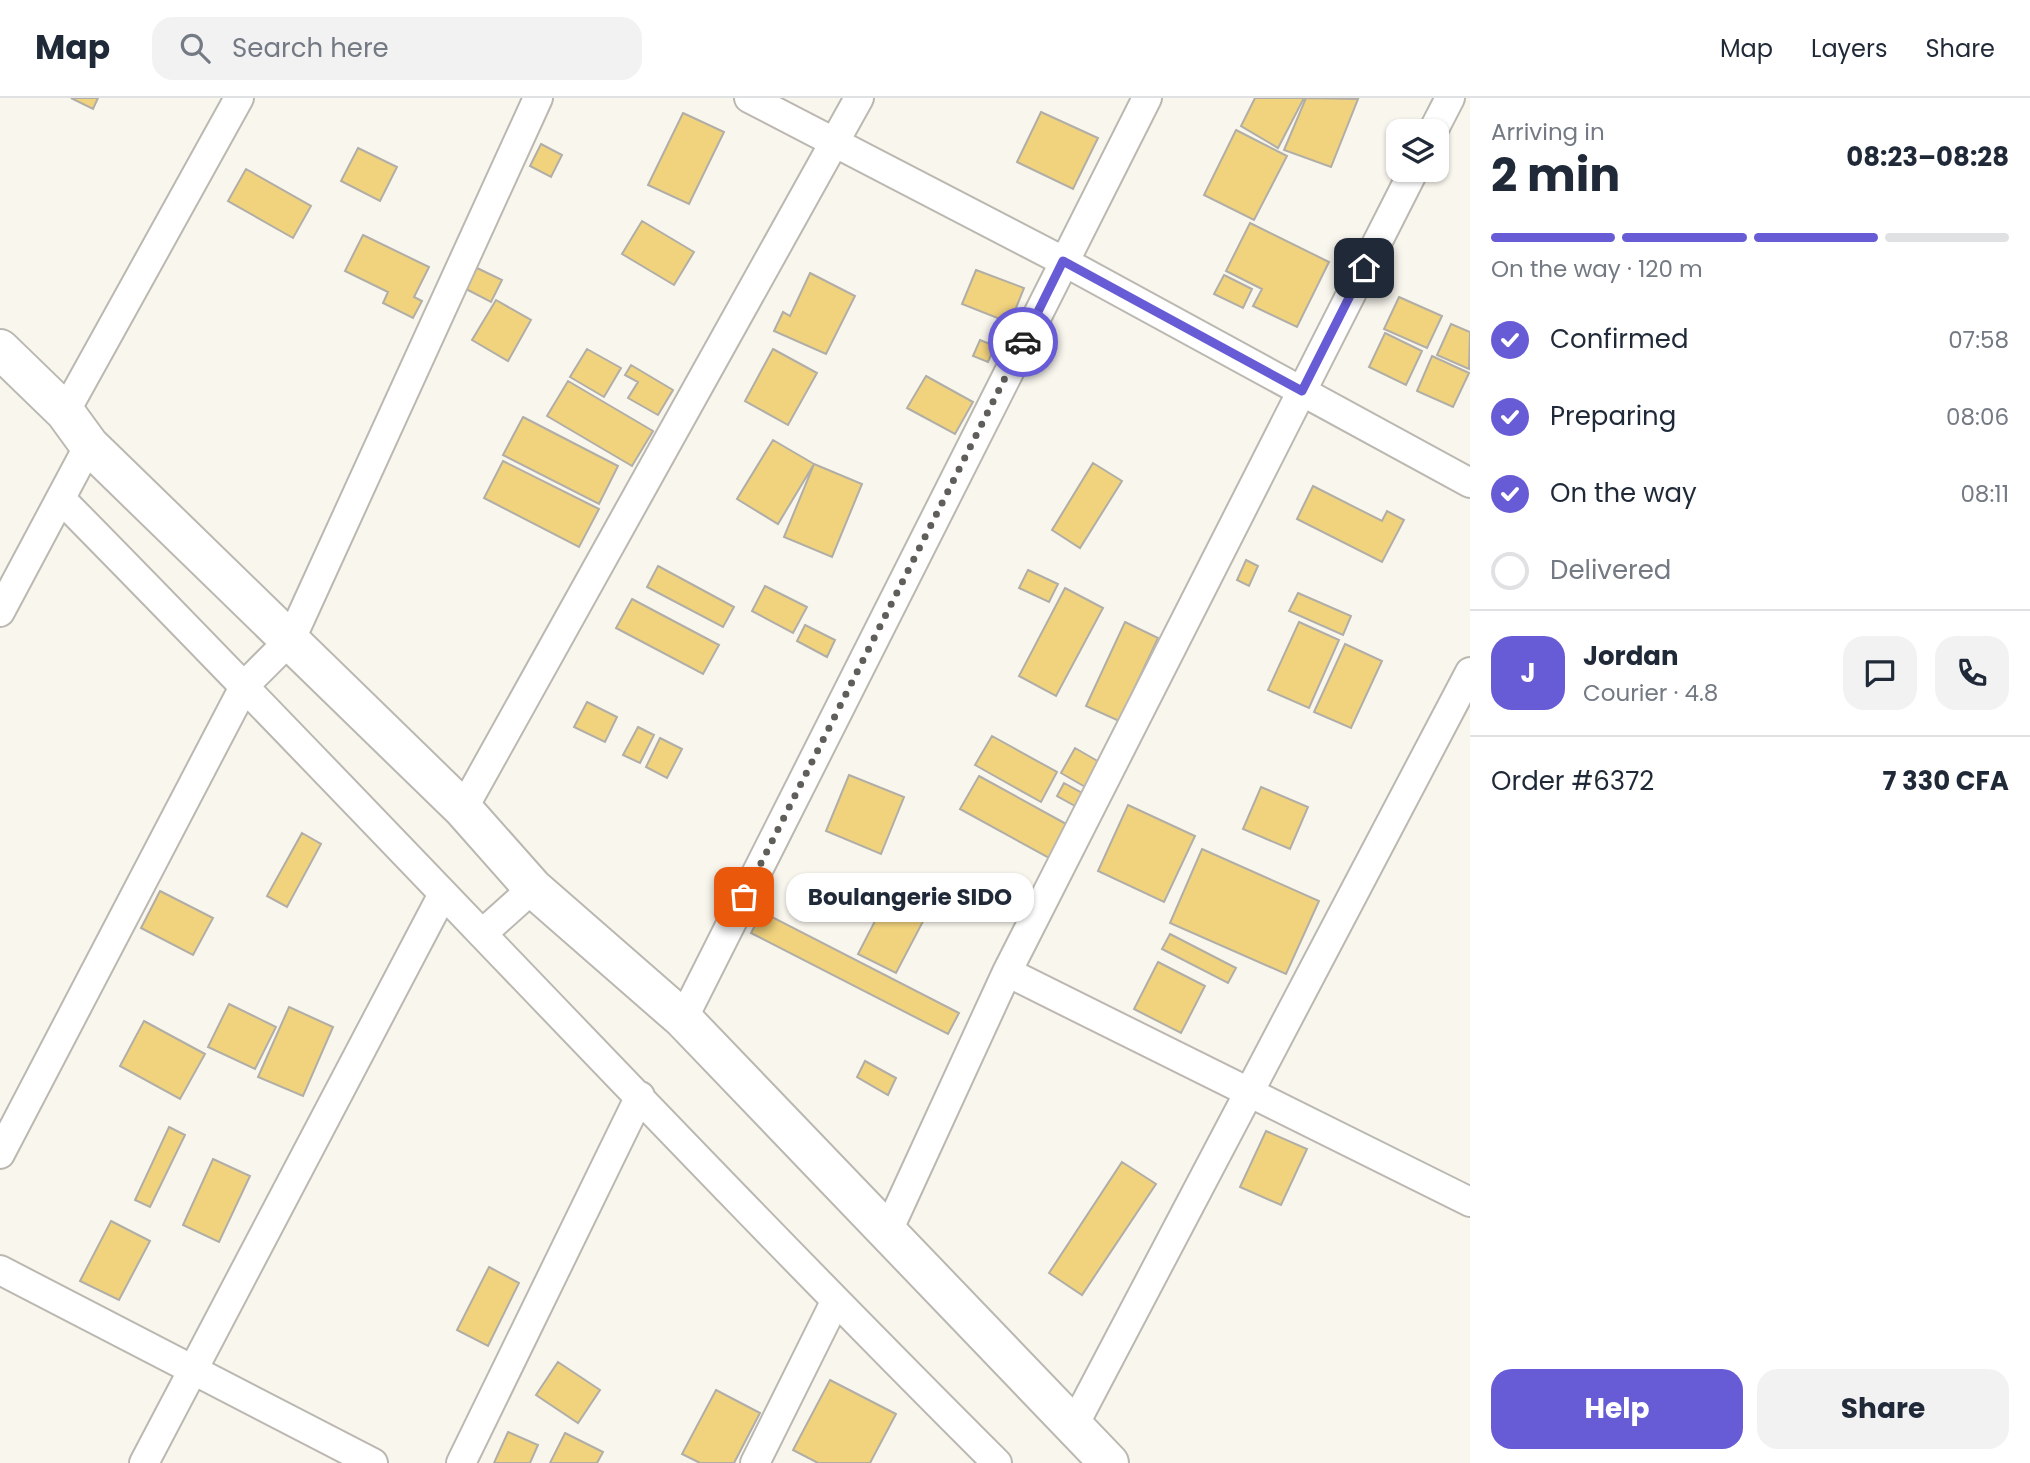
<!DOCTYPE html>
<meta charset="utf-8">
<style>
:root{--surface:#fff;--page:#f2f2f3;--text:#1f2937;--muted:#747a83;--line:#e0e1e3;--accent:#675cd5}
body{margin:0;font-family:Poppins,sans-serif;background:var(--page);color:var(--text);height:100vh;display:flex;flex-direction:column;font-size:26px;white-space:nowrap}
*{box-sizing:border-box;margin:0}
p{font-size:23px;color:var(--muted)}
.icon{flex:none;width:38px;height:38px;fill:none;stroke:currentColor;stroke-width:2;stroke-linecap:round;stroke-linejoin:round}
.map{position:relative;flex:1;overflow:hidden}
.sheet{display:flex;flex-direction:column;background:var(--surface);width:560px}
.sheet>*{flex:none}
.tools{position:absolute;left:1386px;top:21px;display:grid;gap:14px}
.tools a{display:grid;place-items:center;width:63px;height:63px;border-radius:14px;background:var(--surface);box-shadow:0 2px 5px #0004;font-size:35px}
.pin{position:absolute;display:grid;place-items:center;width:60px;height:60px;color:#fff;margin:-30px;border-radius:14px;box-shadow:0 4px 10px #0006}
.courier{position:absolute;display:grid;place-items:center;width:70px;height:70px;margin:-35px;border:5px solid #675cd5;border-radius:50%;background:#fff;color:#222;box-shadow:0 2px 9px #0007}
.bubble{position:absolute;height:49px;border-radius:21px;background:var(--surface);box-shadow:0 2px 5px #0004;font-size:23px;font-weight:700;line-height:49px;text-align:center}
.overview em{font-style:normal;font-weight:700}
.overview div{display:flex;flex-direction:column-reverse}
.overview{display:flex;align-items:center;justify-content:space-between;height:119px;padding:0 21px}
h1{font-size:46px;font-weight:700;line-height:52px}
.bar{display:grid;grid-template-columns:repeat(4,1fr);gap:10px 7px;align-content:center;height:84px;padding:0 21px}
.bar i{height:9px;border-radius:5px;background:var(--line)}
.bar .on{background:var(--accent)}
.bar p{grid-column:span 4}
.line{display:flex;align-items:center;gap:18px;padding:0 21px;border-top:2px solid var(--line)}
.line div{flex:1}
.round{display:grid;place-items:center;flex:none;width:74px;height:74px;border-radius:21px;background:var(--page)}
ol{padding:0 21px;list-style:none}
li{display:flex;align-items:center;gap:21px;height:77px}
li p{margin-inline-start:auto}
li .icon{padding:7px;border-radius:50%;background:var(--accent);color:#fff;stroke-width:4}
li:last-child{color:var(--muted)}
li i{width:38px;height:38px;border:4px solid var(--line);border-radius:50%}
.button{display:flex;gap:14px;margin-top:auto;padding:14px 21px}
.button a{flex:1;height:80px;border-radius:21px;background:var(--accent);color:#fff;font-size:28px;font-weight:700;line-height:80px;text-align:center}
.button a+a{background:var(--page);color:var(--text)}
header{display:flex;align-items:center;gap:42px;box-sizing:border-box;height:98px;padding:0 35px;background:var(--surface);border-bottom:2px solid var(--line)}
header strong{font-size:33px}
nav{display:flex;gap:38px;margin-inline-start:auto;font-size:24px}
.search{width:490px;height:63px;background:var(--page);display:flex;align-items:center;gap:18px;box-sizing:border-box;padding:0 24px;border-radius:21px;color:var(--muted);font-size:26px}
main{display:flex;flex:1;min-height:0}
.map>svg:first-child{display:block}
.building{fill:#f1d37e;stroke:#b0aea6;stroke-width:2}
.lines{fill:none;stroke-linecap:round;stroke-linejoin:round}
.street-casing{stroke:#bbb8b1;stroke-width:32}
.primary-casing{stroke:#bbb8b1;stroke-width:42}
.street{stroke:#fff;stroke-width:28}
.primary{stroke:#fff;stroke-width:38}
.done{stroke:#605e5a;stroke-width:7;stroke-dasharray:0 12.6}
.route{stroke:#675cd5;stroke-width:9}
</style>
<header>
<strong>Map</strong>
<div class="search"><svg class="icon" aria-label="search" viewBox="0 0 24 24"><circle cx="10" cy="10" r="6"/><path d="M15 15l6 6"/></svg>Search here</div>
<nav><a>Map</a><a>Layers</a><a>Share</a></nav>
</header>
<main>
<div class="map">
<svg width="1470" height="1365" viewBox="0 0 1470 1365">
<rect width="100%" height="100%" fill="#f9f6ee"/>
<path class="building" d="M71,0H98L93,11Z
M1255,0H1304L1278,50L1241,28Z
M1306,0L1358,1L1331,69L1284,52Z
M1041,14L1098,40L1073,91L1017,64Z
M683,15L724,34L689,106L648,87Z
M1236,32L1287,58L1254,122L1204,97Z
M541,46L562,57L551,79L530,68Z
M358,50L397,69L380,103L341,83Z
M246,71L311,108L293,140L228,103Z
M642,123L694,154L674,187L622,156Z
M1250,125L1329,164L1297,229L1253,208L1262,191L1226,173Z
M363,137L429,169L414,199L422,203L413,220L383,205L388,194L345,173Z
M477,170L502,182L491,204L466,191Z
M976,172L1024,190L1010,225L962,206Z
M810,175L855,198L826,256L774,233L783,214L790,218Z
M1224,177L1252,191L1243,210L1214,196Z
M1399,199L1442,218L1427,250L1384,231Z
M496,202L531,222L508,263L472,242Z
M1451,226L1470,234L1469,271L1437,257Z
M1385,235L1422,253L1406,287L1369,269Z
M980,242L995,248L988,264L973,258Z
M587,251L621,270L604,299L570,279Z
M773,251L817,275L788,327L745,303Z
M1432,258L1469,275L1453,309L1417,293Z
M631,267L673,292L658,317L628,300L638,284L625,277Z
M926,278L973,304L955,336L907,310Z
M568,283L653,333L632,368L547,318Z
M523,319L618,368L599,406L503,357Z
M773,342L814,366L778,426L737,401Z
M503,363L599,411L579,449L484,400Z
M1093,365L1122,383L1080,450L1052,432Z
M814,366L862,386L832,459L784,439Z
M1313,388L1382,423L1387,413L1404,422L1382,464L1297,421Z
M1246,462L1258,468L1249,488L1237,482Z
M658,468L734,509L723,529L647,489Z
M1028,472L1058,486L1049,504L1019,490Z
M765,488L807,509L793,535L752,513Z
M1065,490L1103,510L1056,598L1019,578Z
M1298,495L1351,518L1343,537L1289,513Z
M632,501L719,547L703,576L616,530Z
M1125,524L1158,540L1119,623L1086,608Z
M1299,524L1339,542L1309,610L1268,592Z
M805,527L835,542L827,559L797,543Z
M1345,546L1382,563L1351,630L1314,614Z
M587,604L617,619L605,644L574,629Z
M638,629L654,637L640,665L623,657Z
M992,638L1057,674L1041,704L975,667Z
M660,640L682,651L667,680L646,669Z
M1075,650L1101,665L1087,690L1061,675Z
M849,677L904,699L881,756L826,733Z
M979,678L1068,727L1049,760L960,711Z
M1064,685L1082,695L1075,708L1057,698Z
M1261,689L1308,709L1290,751L1243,731Z
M1128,707L1195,738L1164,804L1098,773Z
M302,735L321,746L287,809L267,798Z
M1202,751L1319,803L1286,876L1170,825Z
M892,790L930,810L896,875L858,856Z
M160,793L213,820L193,857L141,830Z
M762,814L959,915L948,936L751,835Z
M1170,836L1236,870L1228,885L1162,851Z
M1158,864L1205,888L1181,935L1134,911Z
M229,906L276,929L255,971L208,949Z
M289,909L333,929L303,998L258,979Z
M144,923L205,956L180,1001L120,968Z
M865,963L896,980L888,997L857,979Z
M169,1029L185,1037L150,1109L135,1102Z
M1266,1033L1307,1051L1281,1107L1240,1089Z
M213,1061L250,1078L219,1144L183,1127Z
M1122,1064L1156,1086L1082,1197L1049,1175Z
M111,1123L150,1143L119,1202L80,1183Z
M489,1169L519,1185L488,1248L457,1232Z
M558,1264L600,1292L578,1325L536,1297Z
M830,1282L896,1316L870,1365H818L793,1352Z
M716,1292L760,1315L734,1365H700L682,1356Z
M508,1334L538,1347L530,1365H494Z
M565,1335L603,1354L597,1365H550Z"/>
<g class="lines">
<defs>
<path id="street" d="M749,0L1063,163L1470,385
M1433,33L1450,0
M65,314L239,0
M62,402C376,720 680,1049 997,1365
M0,514L89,347
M463,711L859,0
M482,836L533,790
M1007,874L1470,1104
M683,921L1147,0
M0,1056L245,587L291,541L538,0
M887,1135L1007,874L1414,72
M0,1172L373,1365
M1073,1329L1470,574
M144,1365L443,796
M461,1365L640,998
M755,1365L835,1204"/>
<path id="primary" d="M0,251L65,314L89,347L463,711L533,790L683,921L1109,1365"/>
</defs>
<use href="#street" class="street-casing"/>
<use href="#primary" class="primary-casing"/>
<use href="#street" class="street"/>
<use href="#primary" class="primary"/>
</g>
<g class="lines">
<path class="done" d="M744,799L1023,244"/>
<path class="route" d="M1023,244L1063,163L1302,293L1364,170"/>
</g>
</svg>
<div class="tools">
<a><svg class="icon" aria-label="layers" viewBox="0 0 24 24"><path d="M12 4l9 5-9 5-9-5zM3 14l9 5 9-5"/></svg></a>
</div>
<div class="pin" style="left:744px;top:799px;background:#ea580c"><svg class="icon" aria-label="bag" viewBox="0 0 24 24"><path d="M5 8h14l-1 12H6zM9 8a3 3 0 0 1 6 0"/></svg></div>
<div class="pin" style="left:1364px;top:170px;background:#1f2937"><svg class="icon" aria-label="home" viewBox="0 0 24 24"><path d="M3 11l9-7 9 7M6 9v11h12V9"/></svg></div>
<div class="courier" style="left:1023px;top:244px"><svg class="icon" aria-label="car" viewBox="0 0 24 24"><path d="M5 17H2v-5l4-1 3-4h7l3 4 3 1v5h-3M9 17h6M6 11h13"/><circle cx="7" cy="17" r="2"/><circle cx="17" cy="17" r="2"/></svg></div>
<div class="bubble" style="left:786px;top:775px;width:248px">Boulangerie SIDO</div>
</div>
<section class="sheet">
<div class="overview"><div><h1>2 min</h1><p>Arriving in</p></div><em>08:23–08:28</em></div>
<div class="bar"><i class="on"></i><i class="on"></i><i class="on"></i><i></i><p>On the way · 120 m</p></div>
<ol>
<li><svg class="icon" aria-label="check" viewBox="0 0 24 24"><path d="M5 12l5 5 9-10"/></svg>Confirmed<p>07:58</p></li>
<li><svg class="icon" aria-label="check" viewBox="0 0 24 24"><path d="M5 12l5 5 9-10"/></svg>Preparing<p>08:06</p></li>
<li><svg class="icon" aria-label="check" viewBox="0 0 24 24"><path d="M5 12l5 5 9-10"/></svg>On the way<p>08:11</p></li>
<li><i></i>Delivered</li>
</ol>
<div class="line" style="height:126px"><b class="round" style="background:var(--accent);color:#fff">J</b><div><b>Jordan</b><p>Courier · 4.8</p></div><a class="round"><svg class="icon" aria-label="chat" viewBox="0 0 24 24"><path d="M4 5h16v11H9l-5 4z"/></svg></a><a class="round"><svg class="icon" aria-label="phone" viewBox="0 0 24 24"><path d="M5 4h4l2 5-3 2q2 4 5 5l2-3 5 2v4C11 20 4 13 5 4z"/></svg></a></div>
<div class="line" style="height:91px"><div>Order #6372</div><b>7 330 CFA</b></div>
<div class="button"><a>Help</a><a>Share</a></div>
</section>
</main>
